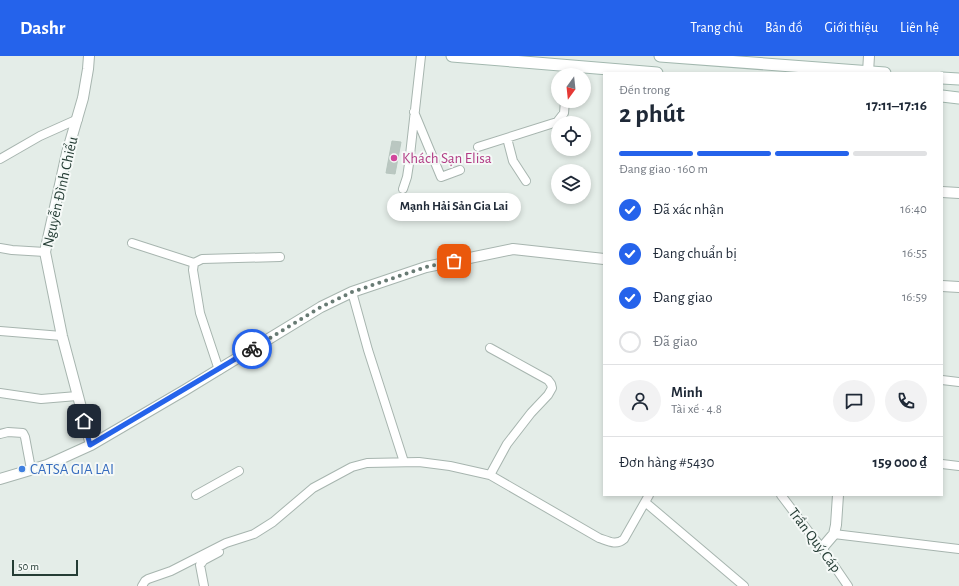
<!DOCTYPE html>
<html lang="vi">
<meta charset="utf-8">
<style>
:root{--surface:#fff;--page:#f2f2f3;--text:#1f2937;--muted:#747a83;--line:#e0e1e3;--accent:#2563eb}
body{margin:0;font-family:"Alegreya Sans",sans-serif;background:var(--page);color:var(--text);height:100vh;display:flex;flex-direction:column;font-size:15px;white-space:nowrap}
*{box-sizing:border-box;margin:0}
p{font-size:13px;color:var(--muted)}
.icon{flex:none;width:22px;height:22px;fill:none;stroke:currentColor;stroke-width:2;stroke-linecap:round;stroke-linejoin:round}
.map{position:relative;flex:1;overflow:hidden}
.panel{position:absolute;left:603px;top:16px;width:340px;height:424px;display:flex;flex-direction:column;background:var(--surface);border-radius:0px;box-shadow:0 2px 6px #0003}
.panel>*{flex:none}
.needle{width:26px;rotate:195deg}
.buttons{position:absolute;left:551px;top:12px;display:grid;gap:8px}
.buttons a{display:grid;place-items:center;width:40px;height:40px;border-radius:50%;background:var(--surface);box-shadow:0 2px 6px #0003;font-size:20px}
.scale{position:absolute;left:12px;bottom:10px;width:66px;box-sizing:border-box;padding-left:4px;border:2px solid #253d35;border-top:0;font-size:11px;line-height:14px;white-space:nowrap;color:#253d35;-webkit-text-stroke:3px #f5f9f7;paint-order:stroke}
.pin{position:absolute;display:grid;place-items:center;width:34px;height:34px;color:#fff;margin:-17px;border-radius:8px;box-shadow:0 2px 6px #0006}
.courier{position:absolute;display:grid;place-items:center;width:40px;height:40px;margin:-20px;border:3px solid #2563eb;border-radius:50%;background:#fff;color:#222;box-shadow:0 1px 5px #0007}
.bubble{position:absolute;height:28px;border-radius:14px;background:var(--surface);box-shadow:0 2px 6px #0003;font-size:13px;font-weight:700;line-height:28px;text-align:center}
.summary em{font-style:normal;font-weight:700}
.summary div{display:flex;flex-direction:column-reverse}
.summary{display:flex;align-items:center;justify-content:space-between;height:68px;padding:0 16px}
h1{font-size:26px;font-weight:700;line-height:30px}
.bar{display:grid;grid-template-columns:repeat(4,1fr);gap:6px 4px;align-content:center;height:48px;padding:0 16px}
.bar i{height:5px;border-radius:3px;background:var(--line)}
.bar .active{background:var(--accent)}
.bar p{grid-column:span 4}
.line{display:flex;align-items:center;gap:10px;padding:0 16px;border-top:1px solid var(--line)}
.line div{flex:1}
.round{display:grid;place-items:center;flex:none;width:42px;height:42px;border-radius:21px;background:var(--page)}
ol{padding:0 16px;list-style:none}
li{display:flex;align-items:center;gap:12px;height:44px}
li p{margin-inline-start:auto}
li .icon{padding:4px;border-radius:50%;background:var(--accent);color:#fff;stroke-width:4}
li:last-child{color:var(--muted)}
li i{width:22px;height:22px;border:2px solid var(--line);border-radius:50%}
header{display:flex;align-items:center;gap:24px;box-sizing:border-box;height:56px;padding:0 20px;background:var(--accent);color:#fff}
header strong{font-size:19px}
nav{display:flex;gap:22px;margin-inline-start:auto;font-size:14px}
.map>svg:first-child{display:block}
.building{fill:#bac7c1;stroke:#b7c6bf}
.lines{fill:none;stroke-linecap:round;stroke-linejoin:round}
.minor-casing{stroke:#a7b5af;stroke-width:10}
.tertiary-casing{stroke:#a7b5af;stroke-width:12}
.secondary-casing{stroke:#a3b8af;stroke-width:13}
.minor{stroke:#fff;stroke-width:8}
.tertiary{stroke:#fff;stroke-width:10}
.secondary{stroke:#fff;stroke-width:11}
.done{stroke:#687b74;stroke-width:4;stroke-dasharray:0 7.2}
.route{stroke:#2563eb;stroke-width:5}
.hotel-dot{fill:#d1479c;stroke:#f5f9f7;stroke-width:1.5}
.shop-dot{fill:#3f7fe0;stroke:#f5f9f7;stroke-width:1.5}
.labels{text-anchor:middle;stroke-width:4;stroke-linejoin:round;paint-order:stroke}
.hotel-label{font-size:15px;fill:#b23c85;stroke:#f5f9f7;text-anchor:start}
.street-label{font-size:15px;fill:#253d35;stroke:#f5f9f7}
.shop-label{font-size:15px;fill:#366cbe;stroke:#f5f9f7;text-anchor:start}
</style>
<header>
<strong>Dashr</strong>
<nav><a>Trang chủ</a><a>Bản đồ</a><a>Giới thiệu</a><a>Liên hệ</a></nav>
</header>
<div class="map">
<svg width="959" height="530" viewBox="0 0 959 530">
<rect width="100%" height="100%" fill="#e4ede8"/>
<path class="building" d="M392,85L401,86L395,118L386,117Z"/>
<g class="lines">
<defs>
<path id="minor" d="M566,19V10
M414,56L441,121L460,114
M507,82L513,105L526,125
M478,91L557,66L564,57L565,45
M0,103L40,80L78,63
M403,133L407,121L409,108L421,0
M132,187L194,207
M0,192L12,194L45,196
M352,236L368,294L404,406
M0,275L62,280
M219,314L200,257L193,214L194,207L202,203L280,201
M942,324L959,326
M0,337L41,343L77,340
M0,378L8,376L23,377L25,381L31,413
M942,408L959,410
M490,419L507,388L531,357L548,339L552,332L551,328L548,324L490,292
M196,439L239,415
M781,439L812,480L822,492L848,530
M645,446L744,530
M834,478L959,493
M142,530L145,525L148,523L171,515L226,487L254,478L273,466L313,432L352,411L367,407L419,406L450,410L490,419L599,482C608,485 616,490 624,483L649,439
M204,530L200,509L204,504L219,496"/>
<path id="tertiary" d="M89,0L88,13L83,42L67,97L45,196L62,280L91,389
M868,16L869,0
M942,136L959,137
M942,230L959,231
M0,423L47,409L91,389L185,334L321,251L352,236L426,211L513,193L604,203
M822,492L834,478L836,469L838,439"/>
<path id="secondary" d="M452,0L657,17
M660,0L885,17
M942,22L959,23
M942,40L959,42"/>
</defs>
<use href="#minor" class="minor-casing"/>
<use href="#tertiary" class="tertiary-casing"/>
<use href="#secondary" class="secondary-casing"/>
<use href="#minor" class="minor"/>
<use href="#tertiary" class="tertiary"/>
<use href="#secondary" class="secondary"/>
</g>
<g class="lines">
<path class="done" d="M252,293L321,251L352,236L426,211L454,205"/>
<path class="route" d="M84,365L90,389L252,293"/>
</g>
<circle class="hotel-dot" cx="394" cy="102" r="4"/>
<circle class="shop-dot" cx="22" cy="413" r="4"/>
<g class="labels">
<g class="hotel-label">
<text x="402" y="107">Khách Sạn Elisa</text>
</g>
<g class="street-label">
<text transform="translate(60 136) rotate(-77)" y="5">Nguyễn Đình Chiểu</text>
<text transform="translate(815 484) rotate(53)" y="5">Trần Quý Cáp</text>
</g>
<g class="shop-label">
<text x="30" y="418">CATSA GIA LAI</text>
</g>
</g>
</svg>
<div class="buttons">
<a><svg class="needle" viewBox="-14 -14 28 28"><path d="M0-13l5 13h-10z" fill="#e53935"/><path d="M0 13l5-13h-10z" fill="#747a83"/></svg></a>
<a><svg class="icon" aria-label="locate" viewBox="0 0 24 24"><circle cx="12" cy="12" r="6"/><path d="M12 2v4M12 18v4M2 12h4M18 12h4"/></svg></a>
<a><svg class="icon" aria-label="layers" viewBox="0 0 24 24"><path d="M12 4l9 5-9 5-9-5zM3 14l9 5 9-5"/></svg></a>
</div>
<div class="scale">50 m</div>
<div class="pin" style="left:454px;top:205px;background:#ea580c"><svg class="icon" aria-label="bag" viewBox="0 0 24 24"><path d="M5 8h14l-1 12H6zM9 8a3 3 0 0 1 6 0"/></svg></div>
<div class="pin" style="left:84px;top:365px;background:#1f2937"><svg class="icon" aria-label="home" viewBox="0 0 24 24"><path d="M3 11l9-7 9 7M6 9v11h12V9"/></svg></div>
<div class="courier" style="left:252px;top:293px"><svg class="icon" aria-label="bike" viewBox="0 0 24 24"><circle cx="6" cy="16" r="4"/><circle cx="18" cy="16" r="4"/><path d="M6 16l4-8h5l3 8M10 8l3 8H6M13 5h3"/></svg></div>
<div class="bubble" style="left:387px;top:137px;width:134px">Mạnh Hải Sản Gia Lai</div>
<section class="panel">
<div class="summary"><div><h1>2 phút</h1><p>Đến trong</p></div><em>17:11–17:16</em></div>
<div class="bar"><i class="active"></i><i class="active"></i><i class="active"></i><i></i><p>Đang giao · 160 m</p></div>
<ol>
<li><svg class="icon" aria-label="check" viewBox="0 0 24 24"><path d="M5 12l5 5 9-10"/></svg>Đã xác nhận<p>16:40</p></li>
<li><svg class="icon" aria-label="check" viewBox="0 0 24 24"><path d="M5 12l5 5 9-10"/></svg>Đang chuẩn bị<p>16:55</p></li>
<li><svg class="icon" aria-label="check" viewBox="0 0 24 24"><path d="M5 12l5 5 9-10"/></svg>Đang giao<p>16:59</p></li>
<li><i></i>Đã giao</li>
</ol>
<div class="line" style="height:72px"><a class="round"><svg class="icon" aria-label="person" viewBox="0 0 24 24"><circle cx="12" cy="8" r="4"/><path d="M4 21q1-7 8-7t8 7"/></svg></a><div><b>Minh</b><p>Tài xế · 4.8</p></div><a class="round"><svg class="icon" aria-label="chat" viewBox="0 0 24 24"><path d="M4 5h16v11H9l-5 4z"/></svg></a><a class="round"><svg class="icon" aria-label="phone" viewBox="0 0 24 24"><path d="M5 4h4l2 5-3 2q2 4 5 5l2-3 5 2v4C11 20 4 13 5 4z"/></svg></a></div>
<div class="line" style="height:52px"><div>Đơn hàng #5430</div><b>159 000 ₫</b></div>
</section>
</div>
